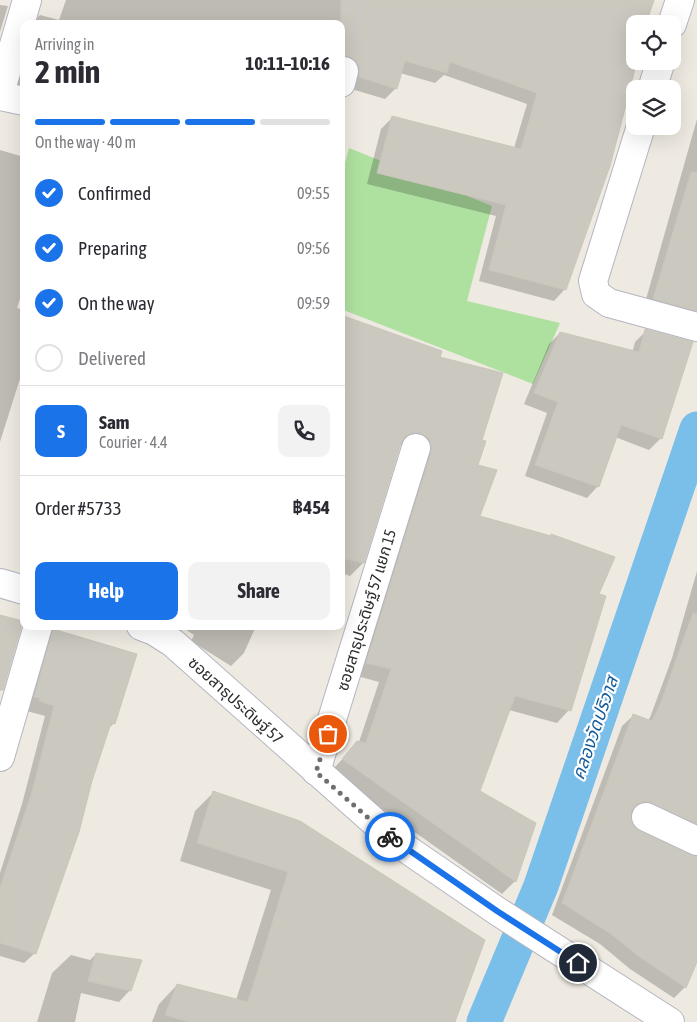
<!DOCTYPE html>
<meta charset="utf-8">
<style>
:root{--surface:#fff;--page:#f2f2f3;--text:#2b2b33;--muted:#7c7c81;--line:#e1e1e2;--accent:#1a73e8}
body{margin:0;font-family:"Asap Condensed","Noto Sans Thai",sans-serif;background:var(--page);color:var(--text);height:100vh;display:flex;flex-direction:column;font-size:19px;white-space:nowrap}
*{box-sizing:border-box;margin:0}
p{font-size:16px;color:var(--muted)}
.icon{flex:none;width:28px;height:28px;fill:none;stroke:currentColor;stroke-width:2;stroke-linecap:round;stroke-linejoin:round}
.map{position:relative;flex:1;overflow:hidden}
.details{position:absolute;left:20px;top:20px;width:325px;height:610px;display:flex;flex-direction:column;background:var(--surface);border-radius:10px;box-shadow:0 5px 20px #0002}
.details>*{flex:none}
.fabs{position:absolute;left:626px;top:15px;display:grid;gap:10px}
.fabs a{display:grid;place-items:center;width:55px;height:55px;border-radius:10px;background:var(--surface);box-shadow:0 5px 20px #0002;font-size:25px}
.pin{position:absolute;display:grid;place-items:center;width:42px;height:42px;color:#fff;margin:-21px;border:2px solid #fff;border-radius:50%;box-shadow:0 1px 5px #0007}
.courier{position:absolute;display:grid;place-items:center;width:50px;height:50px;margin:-25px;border:4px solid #1a73e8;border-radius:50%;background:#fff;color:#222;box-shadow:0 1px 6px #0007}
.overview em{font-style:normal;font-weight:700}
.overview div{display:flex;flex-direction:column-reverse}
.overview{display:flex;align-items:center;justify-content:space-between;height:85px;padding:0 15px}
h1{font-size:32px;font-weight:700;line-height:38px}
.bar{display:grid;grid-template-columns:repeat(4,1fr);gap:8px 5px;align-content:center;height:60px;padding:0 15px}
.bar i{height:6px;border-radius:4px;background:var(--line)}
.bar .active{background:var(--accent)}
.bar p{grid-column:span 4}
.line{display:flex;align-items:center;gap:12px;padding:0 15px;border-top:1px solid var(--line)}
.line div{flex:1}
.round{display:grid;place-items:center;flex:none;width:52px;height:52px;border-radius:10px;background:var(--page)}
ol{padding:0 15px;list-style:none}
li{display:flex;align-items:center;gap:15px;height:55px}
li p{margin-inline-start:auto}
li .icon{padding:5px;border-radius:50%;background:var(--accent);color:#fff;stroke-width:4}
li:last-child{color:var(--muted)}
li i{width:28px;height:28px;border:2px solid var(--line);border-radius:50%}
.primary-button{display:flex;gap:10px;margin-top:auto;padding:10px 15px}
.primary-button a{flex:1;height:58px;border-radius:10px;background:var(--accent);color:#fff;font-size:20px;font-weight:700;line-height:58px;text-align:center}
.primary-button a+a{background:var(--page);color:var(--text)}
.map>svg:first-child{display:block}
.green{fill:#aee1a0}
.shadow{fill:#0003}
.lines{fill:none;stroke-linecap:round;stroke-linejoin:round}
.canal{stroke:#7abeea;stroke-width:35}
.building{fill:#cac8bf;stroke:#cac6ba}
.minor-casing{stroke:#b4b5c0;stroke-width:30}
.tertiary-casing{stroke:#b4b5c0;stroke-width:30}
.path{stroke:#c8c8c8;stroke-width:3;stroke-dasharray:4 2.5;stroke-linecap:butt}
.minor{stroke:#fff;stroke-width:28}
.tertiary{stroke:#fff;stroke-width:28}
.done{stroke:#716f6c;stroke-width:5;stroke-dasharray:0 9}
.route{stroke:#1a73e8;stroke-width:6}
.labels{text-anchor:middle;stroke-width:4.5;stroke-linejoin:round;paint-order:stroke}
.street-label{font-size:16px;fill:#2d2d2d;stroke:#fff}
.water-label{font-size:18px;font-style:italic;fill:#145b9a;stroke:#fff}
</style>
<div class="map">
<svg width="697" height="1022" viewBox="0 0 697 1022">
<rect width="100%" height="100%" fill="#eeeae1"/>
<path class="green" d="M349,148L492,206L467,301L560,323L533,384L341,309V178Z"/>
<path class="shadow" d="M66,0H651L635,24L565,289L554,301L479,281L496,216L367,184L381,129L392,118L514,148L527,104L444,75L435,83L400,73L396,88L385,99L348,88L341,69V24H31L40,15L59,20Z
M0,5L8,6L0,32Z
M24,43V93L10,89Z
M697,119V327L643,310Z
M0,150L24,157V286L17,308L24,310V366L0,442Z
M341,316L438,357L481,441L476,466L478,517L597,595L569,710L557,723L509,710L479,791L535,824L515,881L502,894L330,772L359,742L379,682L354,675L407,445H399L363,563L350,576L341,573Z
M646,331L661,438L649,450L615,437L598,486L587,498L525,476L547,413L524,404L549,344L560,333L632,353L635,342Z
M697,571V842L641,813H630L629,818L632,827L690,856L697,857V959L685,987L674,998L630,969L600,944L552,915L622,726L634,715L648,721L651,715L672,658Z
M180,626H256L244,653L231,666L191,641L194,635Z
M53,631L114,723L107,730L35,953L24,963L0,956V873L22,804L45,716L23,710L43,641Z
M213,793L454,1022H152L159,1004L177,985L236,1000L271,890L180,861L195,811Z
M96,954L130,990L119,1002L81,993L75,1022H37L52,973L71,955L90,960Z"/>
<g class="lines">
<path class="canal" d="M484,1022L541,886L697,429"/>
</g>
<path class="building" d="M341,0H654L646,24H635L637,61L628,97L610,166L566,290L489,270L506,205L377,173L392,116L521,149L537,93L450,62L447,73L405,61L397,89L359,77V67L355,60L348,56H341Z
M691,172L697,173V311L653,299Z
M341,315L442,351L440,357L503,373L482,440L486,441L478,465L497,470L480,516L551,536V534L615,557L599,594L606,596L571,711L515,696L480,791L536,823L516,882L342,759L357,741L366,743L391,669L366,663L431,453V445L428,438L420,433H412L405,437L401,443L364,563L341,558Z
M645,329L693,342L662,439L621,425L599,487L535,465L558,402L534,393L560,332L639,352Z
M693,613L697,614V824L645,801L637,804L632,811L630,818L633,825L639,831L697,856V962L686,988L641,958L611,934L562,903L633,714L652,721L661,702Z
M0,615L23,621L3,690H0Z
M53,629L137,654L115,724L111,723L92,781L79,832L36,954L0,943V888L32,792L54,706L39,701L40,698L34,697Z
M213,791L300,821L485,940L455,1022H189L165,1015L177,984L248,1002L288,872L197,843Z
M96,953L142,960L131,991L88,981Z"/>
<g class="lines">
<defs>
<path id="minor" d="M672,24L680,0
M341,83L344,71
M652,89L661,61
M0,93L27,0
M0,96L24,101
M641,126L593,281L596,294L609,303L697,327
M0,757L38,626
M316,771L416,448
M646,817L697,841"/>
<path id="tertiary" d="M0,583L24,590
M141,626L154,631L173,643L398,843L497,911L670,1022"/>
</defs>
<use href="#minor" class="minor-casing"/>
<use href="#tertiary" class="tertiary-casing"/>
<path class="path" d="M352,41L364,0"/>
<use href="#minor" class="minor"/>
<use href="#tertiary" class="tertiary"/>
</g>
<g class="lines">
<path class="done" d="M328,734L316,772L390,837"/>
<path class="route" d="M390,837L497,911L578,963"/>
</g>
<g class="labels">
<g class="street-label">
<text transform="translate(366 610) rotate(-73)" y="6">ซอยสาธุประดิษฐ์ 57 แยก 15</text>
<text transform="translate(236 700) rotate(42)" y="6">ซอยสาธุประดิษฐ์ 57</text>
</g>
<g class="water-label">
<text transform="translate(595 728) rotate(-71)" y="6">คลองวัดปริวาส</text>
</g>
</g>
</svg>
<div class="fabs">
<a><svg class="icon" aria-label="locate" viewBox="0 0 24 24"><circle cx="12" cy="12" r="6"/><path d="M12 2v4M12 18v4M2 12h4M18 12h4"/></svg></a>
<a><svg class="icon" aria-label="layers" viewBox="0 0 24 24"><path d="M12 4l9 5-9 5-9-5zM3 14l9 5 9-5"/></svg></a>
</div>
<div class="pin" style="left:328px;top:734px;background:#ea580c"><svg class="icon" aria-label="bag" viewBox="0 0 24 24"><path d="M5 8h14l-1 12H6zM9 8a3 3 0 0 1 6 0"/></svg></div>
<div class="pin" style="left:578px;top:963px;background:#1f2937"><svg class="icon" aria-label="home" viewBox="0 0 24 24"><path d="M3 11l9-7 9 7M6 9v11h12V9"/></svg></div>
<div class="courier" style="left:390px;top:837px"><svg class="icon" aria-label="bike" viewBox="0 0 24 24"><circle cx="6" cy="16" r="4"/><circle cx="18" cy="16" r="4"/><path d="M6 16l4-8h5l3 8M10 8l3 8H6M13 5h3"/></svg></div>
<section class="details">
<div class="overview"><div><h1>2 min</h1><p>Arriving in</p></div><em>10:11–10:16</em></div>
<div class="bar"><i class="active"></i><i class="active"></i><i class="active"></i><i></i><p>On the way · 40 m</p></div>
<ol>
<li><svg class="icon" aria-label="check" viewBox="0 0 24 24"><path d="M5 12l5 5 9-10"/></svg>Confirmed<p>09:55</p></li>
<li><svg class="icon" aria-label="check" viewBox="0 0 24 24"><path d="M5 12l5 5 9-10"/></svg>Preparing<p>09:56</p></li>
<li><svg class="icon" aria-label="check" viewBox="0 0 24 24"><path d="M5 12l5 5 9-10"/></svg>On the way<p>09:59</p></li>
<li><i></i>Delivered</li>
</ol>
<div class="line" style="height:90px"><b class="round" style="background:var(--accent);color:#fff">S</b><div><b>Sam</b><p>Courier · 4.4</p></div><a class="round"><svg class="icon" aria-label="phone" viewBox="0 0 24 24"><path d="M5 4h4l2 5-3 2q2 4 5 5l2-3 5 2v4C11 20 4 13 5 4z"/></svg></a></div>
<div class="line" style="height:65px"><div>Order #5733</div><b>฿454</b></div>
<div class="primary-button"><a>Help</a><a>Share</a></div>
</section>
</div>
